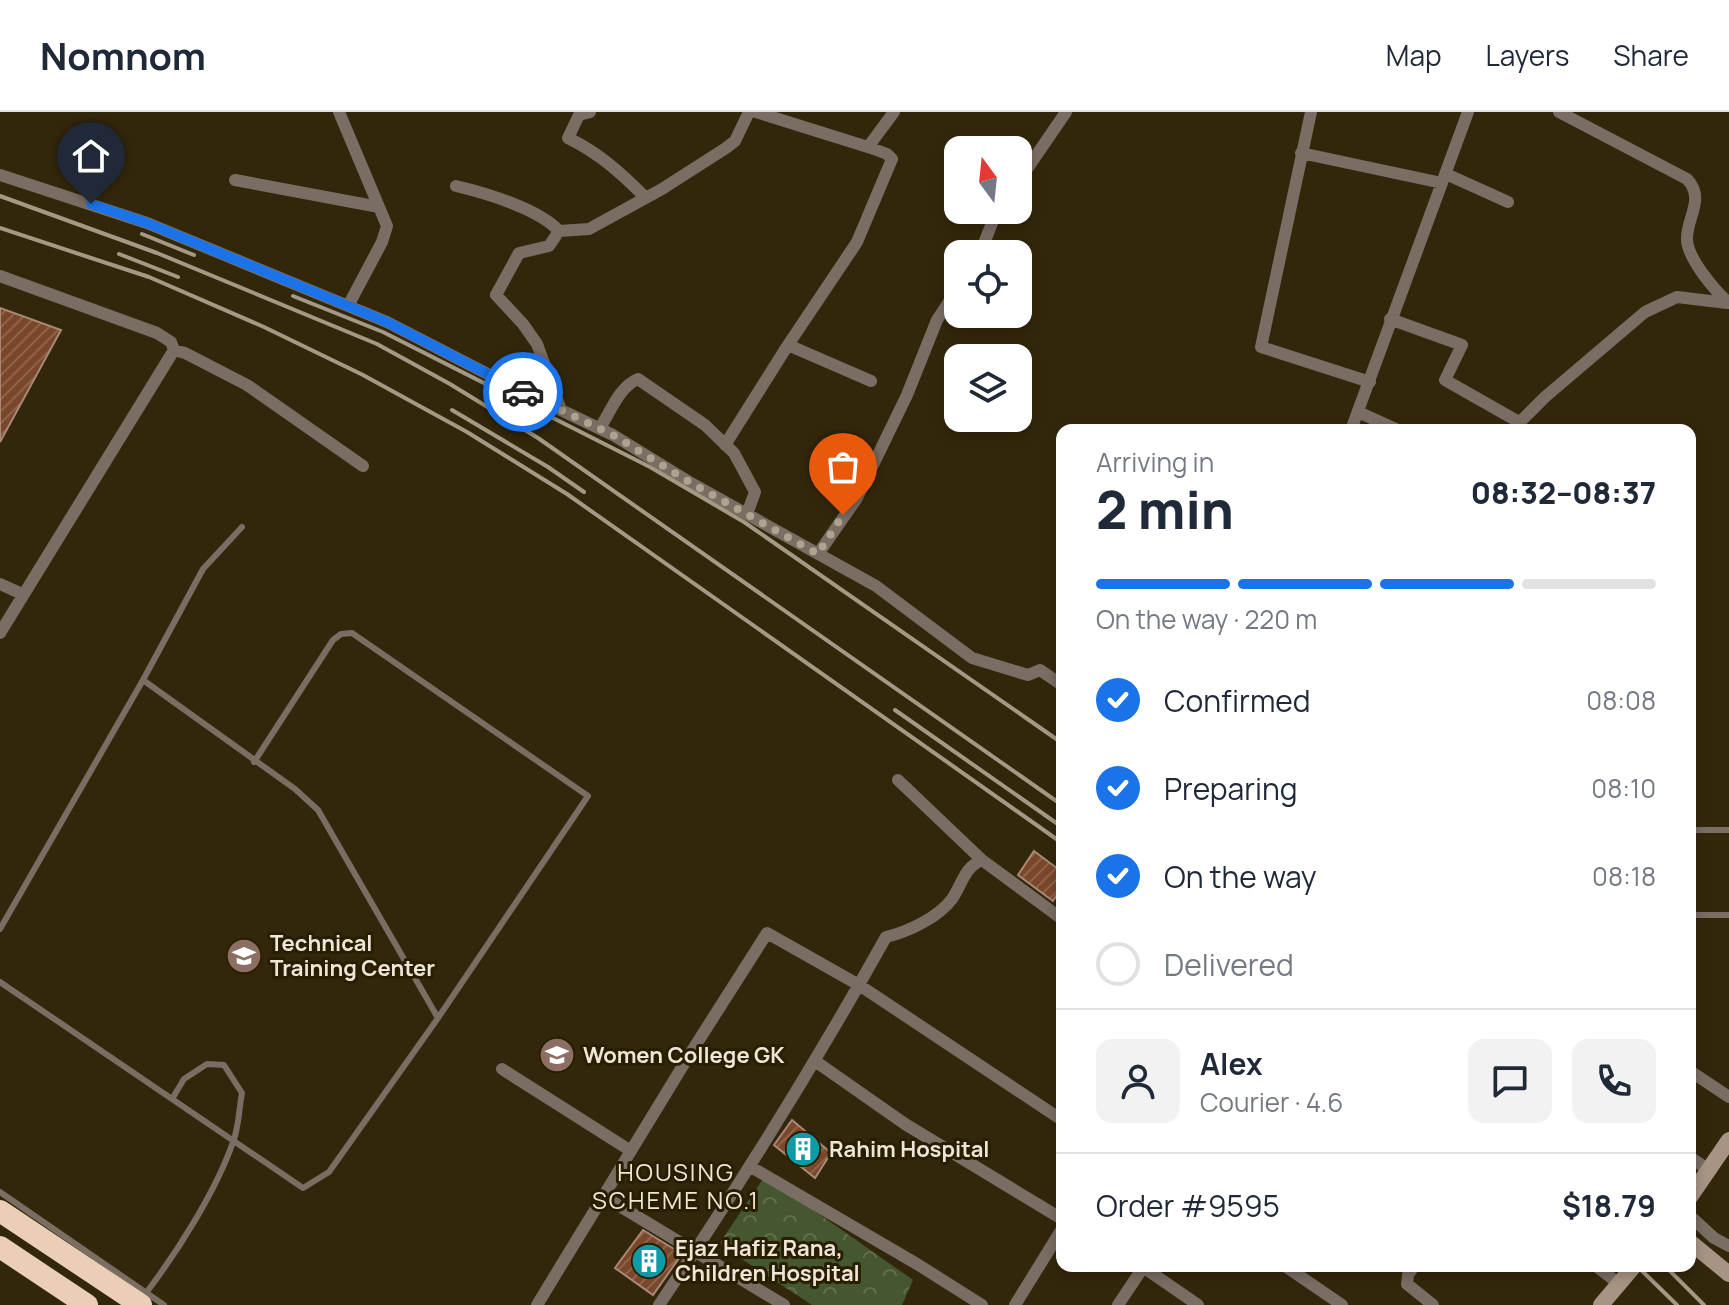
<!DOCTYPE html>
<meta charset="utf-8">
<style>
:root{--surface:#fff;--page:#f2f2f3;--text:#1f2937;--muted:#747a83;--line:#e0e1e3;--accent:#1a73e8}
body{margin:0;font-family:Manrope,sans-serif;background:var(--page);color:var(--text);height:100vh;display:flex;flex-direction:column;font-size:30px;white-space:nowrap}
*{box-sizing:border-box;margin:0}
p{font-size:26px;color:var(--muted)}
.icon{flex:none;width:44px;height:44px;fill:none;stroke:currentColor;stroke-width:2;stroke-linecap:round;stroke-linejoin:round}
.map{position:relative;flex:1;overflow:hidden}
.side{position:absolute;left:1056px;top:312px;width:640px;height:848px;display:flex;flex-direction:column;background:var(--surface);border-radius:16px;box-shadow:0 4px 12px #0003}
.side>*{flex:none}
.needle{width:52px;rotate:345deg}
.tools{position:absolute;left:944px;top:24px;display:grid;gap:16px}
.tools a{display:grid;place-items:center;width:88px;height:88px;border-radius:16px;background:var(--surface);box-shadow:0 4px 12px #0003;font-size:40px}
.pin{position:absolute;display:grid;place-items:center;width:68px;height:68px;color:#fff;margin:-82px -34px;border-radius:50% 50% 50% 0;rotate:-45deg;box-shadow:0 0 8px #0007}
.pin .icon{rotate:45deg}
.courier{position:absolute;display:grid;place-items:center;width:80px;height:80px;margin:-40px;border:6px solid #1a73e8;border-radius:50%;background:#fff;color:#222;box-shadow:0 2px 10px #0007}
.head em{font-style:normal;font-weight:800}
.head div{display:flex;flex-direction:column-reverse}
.head{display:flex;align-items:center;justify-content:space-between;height:136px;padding:0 40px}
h1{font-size:52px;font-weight:800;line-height:60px}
.bar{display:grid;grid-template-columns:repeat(4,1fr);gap:12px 8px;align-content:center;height:96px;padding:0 40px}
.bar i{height:10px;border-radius:6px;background:var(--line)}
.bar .selected{background:var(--accent)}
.bar p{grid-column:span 4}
.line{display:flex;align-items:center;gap:20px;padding:0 40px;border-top:2px solid var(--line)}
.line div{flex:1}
.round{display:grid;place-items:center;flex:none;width:84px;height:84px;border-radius:16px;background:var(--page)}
ol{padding:0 40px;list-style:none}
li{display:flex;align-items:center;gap:24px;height:88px}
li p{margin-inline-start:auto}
li .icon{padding:8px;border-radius:50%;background:var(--accent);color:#fff;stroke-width:4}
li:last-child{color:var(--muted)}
li i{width:44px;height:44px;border:4px solid var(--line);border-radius:50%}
header{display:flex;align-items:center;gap:48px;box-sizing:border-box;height:112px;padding:0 40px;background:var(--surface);border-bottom:2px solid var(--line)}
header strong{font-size:38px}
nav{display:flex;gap:44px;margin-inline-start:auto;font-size:28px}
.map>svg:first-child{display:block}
.forest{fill:url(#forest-crowns)}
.building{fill:url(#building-hatch);stroke:#a88878;stroke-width:2}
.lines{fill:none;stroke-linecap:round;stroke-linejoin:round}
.lane{stroke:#796d64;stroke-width:6}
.street{stroke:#796d64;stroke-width:12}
.secondary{stroke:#a79485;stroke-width:16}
.highway{stroke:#ebceb6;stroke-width:22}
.rail{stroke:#a39984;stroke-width:4}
.done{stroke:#ada38f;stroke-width:8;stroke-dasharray:0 14.4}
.route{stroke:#1a73e8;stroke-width:10}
.labels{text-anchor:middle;stroke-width:6;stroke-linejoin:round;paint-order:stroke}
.poi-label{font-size:22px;font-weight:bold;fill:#eee6d6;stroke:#291d02;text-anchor:start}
.neighbourhood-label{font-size:24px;letter-spacing:2px;fill:#eee6d6;stroke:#291d02}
</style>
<header>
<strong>Nomnom</strong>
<nav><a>Map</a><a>Layers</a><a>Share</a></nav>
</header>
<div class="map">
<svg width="1729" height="1193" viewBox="0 0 1729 1193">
<defs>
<pattern id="forest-crowns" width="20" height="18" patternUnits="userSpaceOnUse" patternTransform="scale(2)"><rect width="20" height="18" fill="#44572e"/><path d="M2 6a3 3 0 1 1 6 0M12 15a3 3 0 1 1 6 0" fill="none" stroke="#5f6f4c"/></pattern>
<pattern id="building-hatch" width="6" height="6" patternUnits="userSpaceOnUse" patternTransform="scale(2)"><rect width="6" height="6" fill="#7a472a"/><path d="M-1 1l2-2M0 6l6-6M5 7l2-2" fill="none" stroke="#8d6248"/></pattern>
</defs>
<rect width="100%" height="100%" fill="#33270b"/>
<path class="forest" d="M765,1064L913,1168L902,1193H812L719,1132Z"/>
<path class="building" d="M0,196L61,218L0,330Z
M1034,739L1062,760V775L1053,789L1018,763Z
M792,1008L831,1041L815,1066L774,1033Z
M643,1118L682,1142L653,1183L615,1156Z"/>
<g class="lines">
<path class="lane" d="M143,568L295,677L318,698L438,906
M1690,718H1729
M1690,803H1729
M0,817L143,568L203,457L242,415
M0,870L303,1076L329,1060L438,906L588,684L352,521L341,522L333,528L254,650
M0,1080L164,1193
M146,1181C178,1139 216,1079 233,1030C239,1015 239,996 242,981L224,953L207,952L184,967L172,987"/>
<path class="street" d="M339,0L387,114L382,130L348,194
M590,0L579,3L568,26C599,41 621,61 646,86
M1311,0L1261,235L1370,270
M1559,0L1687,67C1706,87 1686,106 1687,128C1688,147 1715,179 1729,191
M868,35L894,0
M1301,41L1442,71
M1446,62L1508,90
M0,63L147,111L387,210L513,275L613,323L691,371L876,474L972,546L1028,563L1040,558L1062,573
M235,68L379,95
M1018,70L1066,0
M456,74C486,81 539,97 559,119L589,117L662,77L726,36L735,29L749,0
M559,119L549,134L519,141L496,183L523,212L537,232L561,298
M980,142L997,98
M0,164L157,221L171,230L174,238
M1390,207L1462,233L1445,268L1519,310
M788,233L871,269
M1358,300L1398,318
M600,316C611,299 619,275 638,267L705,313L734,341L755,380L747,402
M1351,318L1468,0
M1512,318L1545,285L1645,200L1677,185L1727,191
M725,333L786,236L857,130L892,47L887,42L871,36L756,0
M818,442L857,386L907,283L937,208L958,176
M0,472L22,482
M0,521L174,238L185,241L247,273L363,354
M982,748L1062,807
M815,949L905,1012L1062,1107
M502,957L631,1039
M1690,959L1729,985
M1690,1045L1710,1059
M751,1055L917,1152L982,1193
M603,1084L784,1193
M1690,1104L1714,1126L1729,1134
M1285,1154L1342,1193
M1414,1154L1408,1163L1407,1172L1433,1193
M1596,1154L1618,1171
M1143,1155L1198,1193
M537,1193L690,942L767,821L859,873L1062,1008
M659,1193C740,1073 815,952 886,825C907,820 938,806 952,787C962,773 964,755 982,748L898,668
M1015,1193L1062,1117
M1118,1193L1144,1154"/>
<path class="secondary" d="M1690,1085L1729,1028
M1690,1130L1729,1162
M1601,1193L1634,1154"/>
<path class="highway" d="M0,1099L141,1193
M0,1135L87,1193"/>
<path class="rail" d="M0,84L157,141L377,232L450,272L538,326L1062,693
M0,116L149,165L264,215L363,263L467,320L567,382L1062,731
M142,122L194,143
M119,142L178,165
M293,184L383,220L650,355L744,410L1062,631
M452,298L548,355L584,380
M895,598L1062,715
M1637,1154L1677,1193
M1665,1154L1704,1193"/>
</g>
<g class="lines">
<path class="done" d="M523,280L613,323L691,371L818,442L843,403"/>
<path class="route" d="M91,92L147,111L387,210L523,280"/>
</g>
<defs>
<symbol id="university-disc" viewBox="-11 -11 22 22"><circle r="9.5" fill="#8d6e63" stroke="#291d02"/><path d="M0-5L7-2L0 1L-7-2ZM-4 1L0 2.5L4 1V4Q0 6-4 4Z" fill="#fff"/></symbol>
<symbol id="building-disc" viewBox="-11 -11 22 22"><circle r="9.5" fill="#0f9aa8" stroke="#291d02"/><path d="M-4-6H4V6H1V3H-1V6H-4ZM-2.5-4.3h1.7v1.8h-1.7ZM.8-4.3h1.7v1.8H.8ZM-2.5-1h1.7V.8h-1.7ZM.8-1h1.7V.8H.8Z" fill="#fff"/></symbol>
</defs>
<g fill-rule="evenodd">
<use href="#university-disc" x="224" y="824" width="40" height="40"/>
<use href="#university-disc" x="537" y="923" width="40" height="40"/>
<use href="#building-disc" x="783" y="1017" width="40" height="40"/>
<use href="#building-disc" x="629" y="1129" width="40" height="40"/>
</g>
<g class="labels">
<g class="poi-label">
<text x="270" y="839">Technical<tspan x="270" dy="25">Training Center</tspan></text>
<text x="583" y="951">Women College GK</text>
<text x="829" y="1045">Rahim Hospital</text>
<text x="675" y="1144">Ejaz Hafiz Rana,<tspan x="675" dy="25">Children Hospital</tspan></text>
</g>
<g class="neighbourhood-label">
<text x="676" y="1069">HOUSING<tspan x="676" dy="28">SCHEME NO.1</tspan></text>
</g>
</g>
</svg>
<div class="tools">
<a><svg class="needle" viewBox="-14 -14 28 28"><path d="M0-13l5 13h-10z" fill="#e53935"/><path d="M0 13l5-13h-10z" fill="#747a83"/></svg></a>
<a><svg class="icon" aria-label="locate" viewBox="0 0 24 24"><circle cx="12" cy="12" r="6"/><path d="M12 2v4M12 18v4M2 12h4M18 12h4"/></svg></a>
<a><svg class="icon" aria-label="layers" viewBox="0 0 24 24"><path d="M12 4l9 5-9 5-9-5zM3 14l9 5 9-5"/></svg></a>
</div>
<div class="pin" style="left:843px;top:403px;background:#ea580c"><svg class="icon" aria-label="bag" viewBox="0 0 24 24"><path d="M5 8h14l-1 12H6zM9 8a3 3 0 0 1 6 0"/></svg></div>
<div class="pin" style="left:91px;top:92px;background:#1f2937"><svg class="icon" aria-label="home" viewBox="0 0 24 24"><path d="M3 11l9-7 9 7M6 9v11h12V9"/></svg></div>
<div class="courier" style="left:523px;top:280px"><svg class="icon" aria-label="car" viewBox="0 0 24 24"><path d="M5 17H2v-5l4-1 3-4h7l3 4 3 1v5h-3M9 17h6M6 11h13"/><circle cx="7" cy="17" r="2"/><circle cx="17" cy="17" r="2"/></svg></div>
<section class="side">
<div class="head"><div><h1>2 min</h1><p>Arriving in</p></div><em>08:32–08:37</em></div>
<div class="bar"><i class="selected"></i><i class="selected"></i><i class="selected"></i><i></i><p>On the way · 220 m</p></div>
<ol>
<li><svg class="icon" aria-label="check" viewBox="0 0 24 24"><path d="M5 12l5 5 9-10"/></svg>Confirmed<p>08:08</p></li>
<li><svg class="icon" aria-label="check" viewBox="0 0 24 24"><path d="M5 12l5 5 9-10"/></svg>Preparing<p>08:10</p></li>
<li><svg class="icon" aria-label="check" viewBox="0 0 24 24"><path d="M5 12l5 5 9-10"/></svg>On the way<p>08:18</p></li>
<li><i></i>Delivered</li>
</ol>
<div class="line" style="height:144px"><a class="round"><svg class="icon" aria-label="person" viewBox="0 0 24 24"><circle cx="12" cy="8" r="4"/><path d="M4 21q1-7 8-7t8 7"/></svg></a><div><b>Alex</b><p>Courier · 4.6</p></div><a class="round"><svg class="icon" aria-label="chat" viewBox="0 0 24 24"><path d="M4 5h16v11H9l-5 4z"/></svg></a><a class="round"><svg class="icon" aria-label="phone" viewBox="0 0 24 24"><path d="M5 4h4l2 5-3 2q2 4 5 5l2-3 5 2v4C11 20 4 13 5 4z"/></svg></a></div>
<div class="line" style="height:104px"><div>Order #9595</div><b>$18.79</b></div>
</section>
</div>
